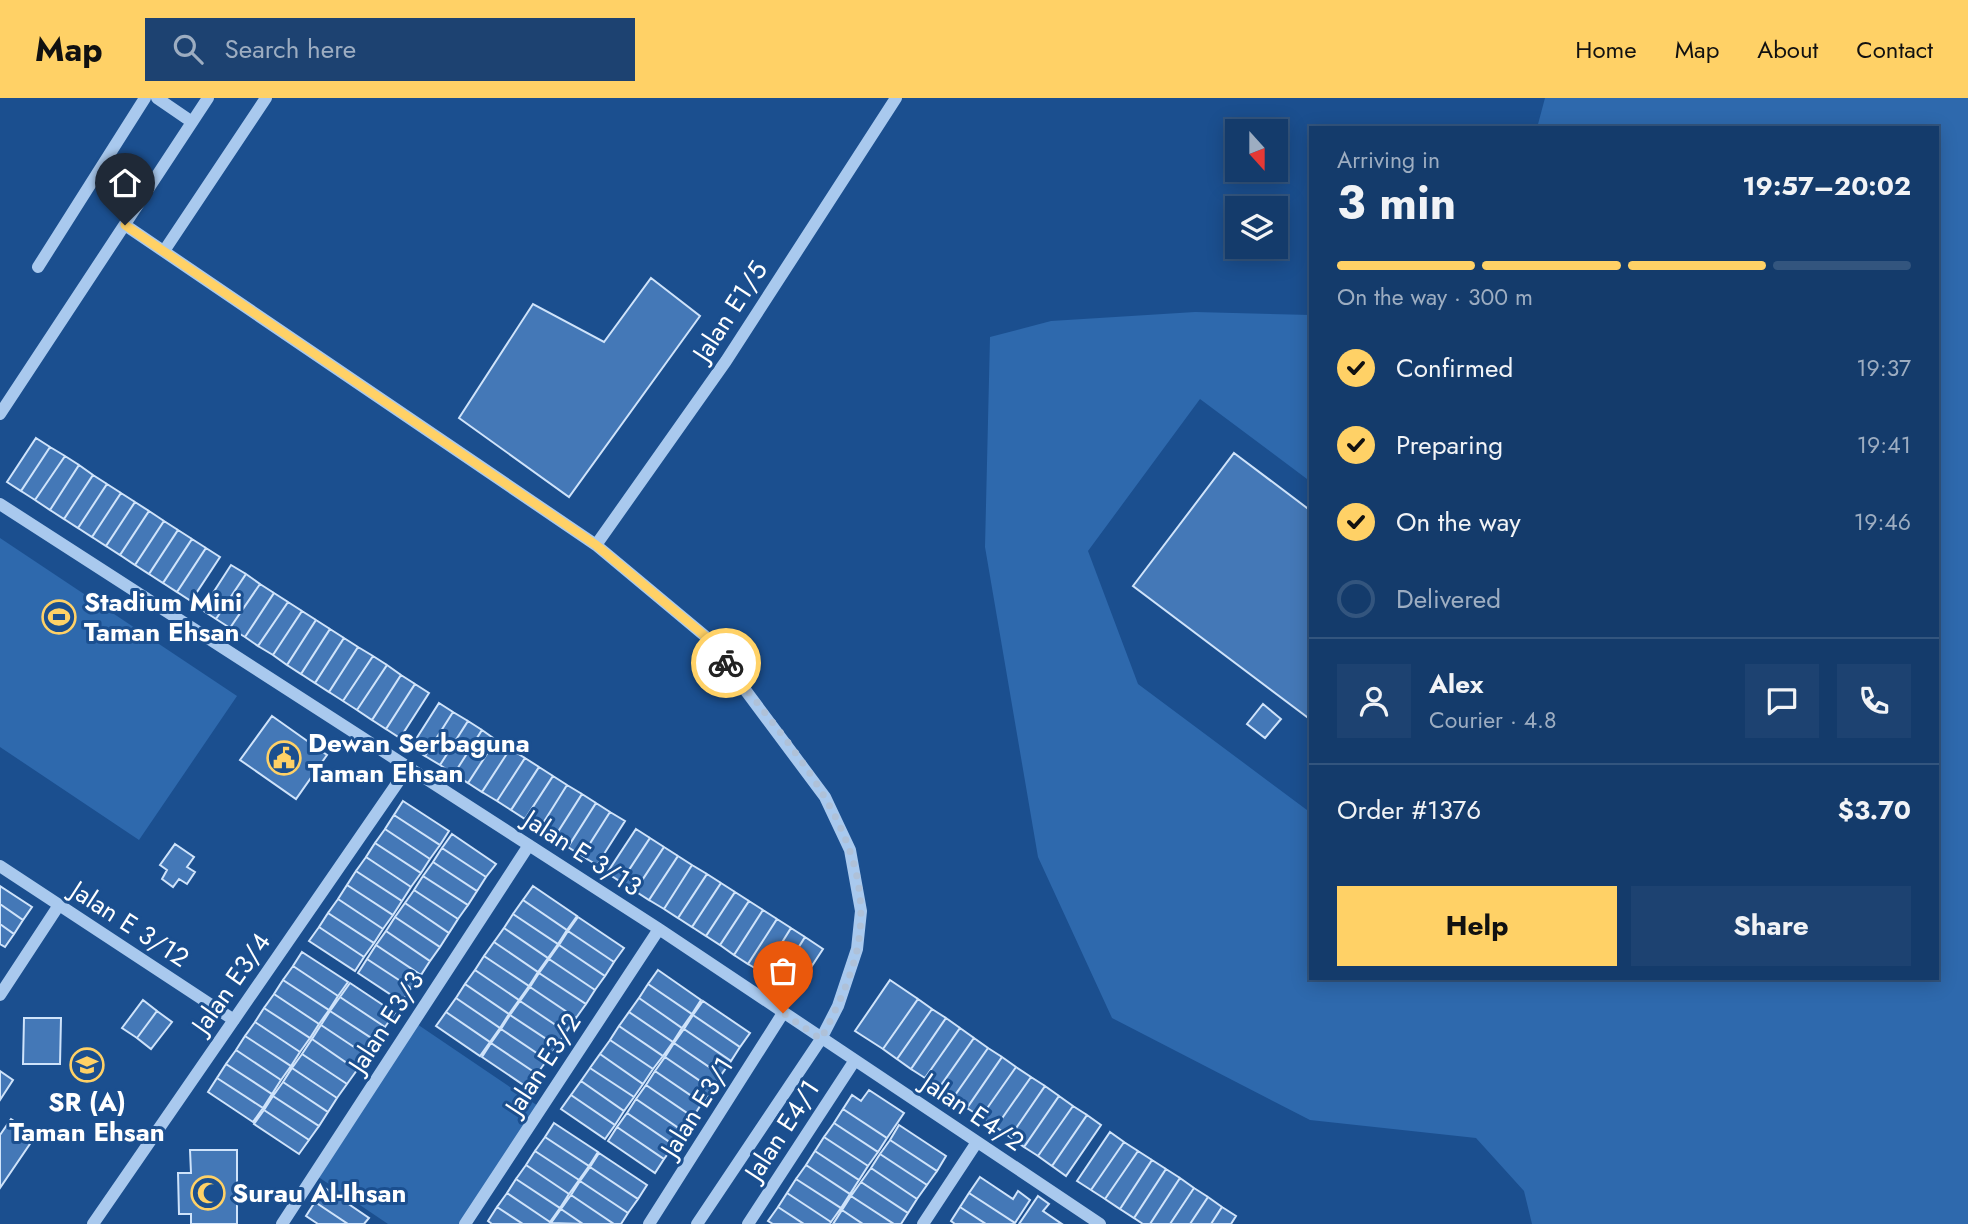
<!DOCTYPE html>
<meta charset="utf-8">
<style>
:root{--surface:#143b6b;--page:#1d4271;--text:#f1f3f6;--muted:#9dadc1;--line:#33557e;--accent:#ffd166}
body{margin:0;font-family:Jost,sans-serif;background:var(--page);color:var(--text);height:100vh;display:flex;flex-direction:column;font-size:26px;white-space:nowrap}
*{box-sizing:border-box;margin:0}
p{font-size:23px;color:var(--muted)}
.icon{flex:none;width:38px;height:38px;fill:none;stroke:currentColor;stroke-width:2;stroke-linecap:round;stroke-linejoin:round}
.map{position:relative;flex:1;overflow:hidden}
.panel{position:absolute;left:1309px;top:28px;width:630px;height:854px;display:flex;flex-direction:column;background:var(--surface);border-radius:0px;box-shadow:0 4px 18px #0003,0 0 0 2px var(--line)}
.panel>*{flex:none}
.needle{width:46px;rotate:159deg}
.controls{position:absolute;left:1225px;top:21px;display:grid;gap:14px}
.controls a{display:grid;place-items:center;width:63px;height:63px;border-radius:0px;background:var(--surface);box-shadow:0 4px 18px #0003,0 0 0 2px var(--line);font-size:35px}
.pin{position:absolute;display:grid;place-items:center;width:60px;height:60px;color:#fff;margin:-72px -30px;border-radius:50% 50% 50% 0;rotate:-45deg;box-shadow:0 0 7px #0007}
.pin .icon{rotate:45deg}
.courier{position:absolute;display:grid;place-items:center;width:70px;height:70px;margin:-35px;border:5px solid #ffd166;border-radius:50%;background:#fff;color:#222;box-shadow:0 2px 9px #0007}
.summary em{font-style:normal;font-weight:700}
.summary div{display:flex;flex-direction:column-reverse}
.summary{display:flex;align-items:center;justify-content:space-between;height:119px;padding:0 28px}
h1{font-size:46px;font-weight:700;line-height:52px}
.bar{display:grid;grid-template-columns:repeat(4,1fr);gap:10px 7px;align-content:center;height:84px;padding:0 28px}
.bar i{height:9px;border-radius:5px;background:var(--line)}
.bar .current{background:var(--accent)}
.bar p{grid-column:span 4}
.line{display:flex;align-items:center;gap:18px;padding:0 28px;border-top:2px solid var(--line)}
.line div{flex:1}
.round{display:grid;place-items:center;flex:none;width:74px;height:74px;border-radius:0px;background:var(--page)}
ol{padding:0 28px;list-style:none}
li{display:flex;align-items:center;gap:21px;height:77px}
li p{margin-inline-start:auto}
li .icon{padding:7px;border-radius:50%;background:var(--accent);color:#111;stroke-width:4}
li:last-child{color:var(--muted)}
li i{width:38px;height:38px;border:4px solid var(--line);border-radius:50%}
.primary-button{display:flex;gap:14px;margin-top:auto;padding:14px 28px}
.primary-button a{flex:1;height:80px;border-radius:0px;background:var(--accent);color:#111;font-size:28px;font-weight:700;line-height:80px;text-align:center}
.primary-button a+a{background:var(--page);color:var(--text)}
header{display:flex;align-items:center;gap:42px;box-sizing:border-box;height:98px;padding:0 35px;background:var(--accent);color:#111}
header strong{font-size:33px}
nav{display:flex;gap:38px;margin-inline-start:auto;font-size:24px}
.search{width:490px;height:63px;background:var(--page);display:flex;align-items:center;gap:18px;box-sizing:border-box;padding:0 24px;border-radius:0px;color:var(--muted);font-size:26px}
.map>svg:first-child{display:block}
.green{fill:#2e69ad}
.building{fill:#4478b7;stroke:#cfe3fa;stroke-width:2}
.lines{fill:none;stroke-linecap:round;stroke-linejoin:round}
.minor{stroke:#a9c9ee;stroke-width:12}
.done{stroke:#afc1d8;stroke-width:7;stroke-dasharray:0 12.6}
.route{stroke:#ffd166;stroke-width:9}
.labels{text-anchor:middle;stroke-width:6;stroke-linejoin:round;paint-order:stroke}
.street-label{font-size:26px;fill:#fff;stroke:#1b4f8f}
.poi-label{font-size:26px;font-weight:bold;fill:#fff;stroke:#1b4f8f;text-anchor:start}
</style>
<header>
<strong>Map</strong>
<div class="search"><svg class="icon" aria-label="search" viewBox="0 0 24 24"><circle cx="10" cy="10" r="6"/><path d="M15 15l6 6"/></svg>Search here</div>
<nav><a>Home</a><a>Map</a><a>About</a><a>Contact</a></nav>
</header>
<div class="map">
<svg width="1968" height="1126" viewBox="0 0 1968 1126">
<rect width="100%" height="100%" fill="#1b4f8f"/>
<path class="green" d="M1545,0H1968V1126H1532L1524,1093L1476,1040L1310,1022L1112,920L1038,759L985,449L990,239L1051,223L1195,214L1311,217V384L1200,301L1088,453L1138,586L1311,715V880H1937V30H1537Z
M0,440L237,598L139,742L0,649Z
M414,924L541,1010L465,1126H388L314,1076Z"/>
<path class="building" d="M651,180L700,218L569,399L459,320L533,206L604,244Z
M36,340L50,349L21,393L7,384Z
M50,349L65,358L35,402L21,393Z
M1234,355L1311,413V622L1133,488Z
M65,358L79,367L50,412L35,402Z
M79,367L93,377L64,421L50,412Z
M93,377L107,386L78,430L64,421Z
M107,386L121,395L92,439L78,430Z
M121,395L135,404L106,448L92,439Z
M135,404L149,413L120,457L106,448Z
M149,413L164,423L135,467L120,457Z
M164,423L178,432L149,476L135,467Z
M178,432L192,441L163,485L149,476Z
M192,441L206,450L177,494L163,485Z
M206,450L220,459L191,503L177,494Z
M231,467L246,476L216,521L202,512Z
M246,476L260,486L230,530L216,521Z
M260,486L274,495L245,539L230,530Z
M274,495L288,504L258,548L245,539Z
M288,504L302,513L273,557L258,548Z
M302,513L316,522L287,567L273,557Z
M316,522L330,531L301,576L287,567Z
M330,531L344,540L315,585L301,576Z
M344,540L358,549L329,594L315,585Z
M358,549L373,558L343,603L329,594Z
M373,558L387,567L357,612L343,603Z
M387,567L401,577L372,622L357,612Z
M401,577L415,586L386,631L372,622Z
M415,586L429,595L400,640L386,631Z
M439,605L453,614L425,658L411,649Z
M1263,606L1281,621L1265,640L1247,626Z
M453,614L468,623L440,667L425,658Z
M272,618L327,657L296,701L240,662Z
M468,623L482,632L454,676L440,667Z
M482,632L496,642L468,685L454,676Z
M496,642L510,651L482,694L468,685Z
M510,651L525,660L497,703L482,694Z
M525,660L539,669L511,712L497,703Z
M539,669L553,678L525,721L511,712Z
M553,678L567,687L540,730L525,721Z
M567,687L582,696L554,740L540,730Z
M582,696L596,705L568,749L554,740Z
M403,703L449,733L440,747L394,717Z
M596,705L610,714L582,758L568,749Z
M610,714L625,723L597,767L582,758Z
M394,717L440,747L430,761L385,731Z
M385,731L430,761L421,775L375,745Z
M636,731L650,740L621,784L607,775Z
M452,736L496,766L486,779L442,750Z
M650,740L664,749L635,793L621,784Z
M375,745L421,775L411,789L366,759Z
M175,746L194,759L187,769L195,774L187,786L179,781L173,789L162,781L167,772L160,767Z
M664,749L678,758L649,802L635,793Z
M442,750L486,779L477,793L433,764Z
M678,758L692,767L664,811L649,802Z
M366,759L411,789L402,803L356,773Z
M433,764L477,793L468,807L423,778Z
M692,767L707,776L678,820L664,811Z
M356,773L402,803L393,817L347,787Z
M707,776L721,785L692,829L678,820Z
M423,778L468,807L458,821L414,792Z
M721,785L735,794L706,838L692,829Z
M347,787L393,817L383,831L338,801Z
M0,788L32,809L23,822L0,806Z
M533,788L577,818L567,832L523,802Z
M414,792L458,821L449,835L405,805Z
M735,794L749,803L720,847L706,838Z
M338,801L383,831L374,845L328,815Z
M523,802L567,832L558,846L513,816Z
M749,803L763,812L734,857L720,847Z
M405,805L449,835L440,849L395,819Z
M0,806L23,822L14,836L0,826Z
M763,812L777,821L748,866L734,857Z
M328,815L374,845L364,859L319,829Z
M513,816L558,846L548,860L504,830Z
M395,819L440,849L430,863L386,833Z
M578,819L624,850L614,864L568,833Z
M777,821L791,830L763,875L748,866Z
M0,826L14,836L5,849L0,846Z
M319,829L364,859L355,873L309,843Z
M504,830L548,860L538,874L494,844Z
M791,830L805,839L777,884L763,875Z
M386,833L430,863L421,877L376,847Z
M568,833L614,864L605,878L559,847Z
M805,839L823,851L794,895L777,884Z
M494,844L538,874L529,888L484,858Z
M376,847L421,877L411,890L367,861Z
M559,847L605,878L595,892L549,861Z
M302,854L348,884L338,898L293,868Z
M484,858L529,888L519,902L475,872Z
M367,861L411,890L402,904L358,875Z
M549,861L595,892L586,906L539,875Z
M293,868L338,898L329,912L283,882Z
M475,872L519,902L509,916L465,886Z
M658,872L701,902L692,916L648,886Z
M539,875L586,906L576,920L530,889Z
M283,882L329,912L319,926L274,896Z
M890,882L918,901L883,951L855,933Z
M350,885L395,915L385,929L340,899Z
M465,886L509,916L500,930L456,900Z
M648,886L692,916L682,930L639,900Z
M530,889L576,920L566,934L520,903Z
M274,896L319,926L310,940L264,910Z
M340,899L385,929L376,943L330,913Z
M456,900L500,930L490,944L446,914Z
M639,900L682,930L673,944L629,914Z
M918,901L932,911L897,961L883,951Z
M143,902L157,913L137,940L122,930Z
M520,903L566,934L557,948L510,917Z
M703,903L750,935L740,949L693,917Z
M264,910L310,940L300,954L255,924Z
M932,911L946,920L911,971L897,961Z
M157,913L172,924L151,951L137,940Z
M330,913L376,943L366,957L321,927Z
M446,914L490,944L480,958L436,928Z
M629,914L673,944L663,958L619,928Z
M510,917L557,948L547,962L501,931Z
M693,917L740,949L731,963L684,931Z
M24,920H61L60,966H23Z
M946,920L960,930L925,980L911,971Z
M255,924L300,954L291,968L245,938Z
M321,927L366,957L357,972L312,941Z
M619,928L663,958L653,971L610,942Z
M960,930L974,940L939,990L925,980Z
M501,931L547,962L537,976L491,945Z
M684,931L731,963L721,977L674,945Z
M245,938L291,968L281,982L236,952Z
M974,940L988,950L953,1000L939,990Z
M312,941L357,972L347,986L302,956Z
M610,942L653,971L643,986L600,956Z
M491,945L537,976L528,990L482,959Z
M674,945L721,977L712,991L665,959Z
M988,950L1002,959L967,1010L953,1000Z
M236,952L281,982L272,996L226,966Z
M302,956L347,986L337,1000L292,970Z
M600,956L643,986L634,999L590,970Z
M665,959L712,991L702,1005L655,973Z
M1002,959L1016,969L981,1019L967,1010Z
M226,966L272,996L263,1010L217,980Z
M1016,969L1031,979L996,1029L981,1019Z
M292,970L337,1000L328,1014L283,984Z
M590,970L634,999L624,1013L581,983Z
M0,973L13,982L0,1002Z
M655,973L702,1005L693,1019L646,987Z
M1031,979L1045,988L1010,1039L996,1029Z
M217,980L263,1010L253,1024L208,994Z
M581,983L624,1013L615,1027L571,997Z
M283,984L328,1014L319,1028L273,998Z
M646,987L693,1019L683,1033L636,1001Z
M1045,988L1059,998L1024,1049L1010,1039Z
M869,992L904,1015L887,1040L843,1011L852,997L861,1003Z
M571,997L615,1027L605,1041L561,1011Z
M273,998L319,1028L309,1042L264,1012Z
M1059,998L1073,1008L1038,1058L1024,1049Z
M636,1001L683,1033L674,1047L627,1015Z
M1073,1008L1087,1017L1052,1068L1038,1058Z
M843,1011L887,1040L878,1054L834,1025Z
M264,1012L309,1042L299,1056L254,1026Z
M627,1015L674,1047L664,1061L617,1029Z
M1087,1017L1101,1027L1066,1078L1052,1068Z
M11,1021L36,1037L0,1090V1037Z
M554,1025L598,1054L589,1068L545,1039Z
M834,1025L878,1054L868,1068L824,1039Z
M899,1027L946,1058L937,1073L890,1042Z
M617,1029L664,1061L655,1075L608,1043Z
M1110,1034L1124,1044L1091,1092L1077,1083Z
M545,1039L589,1068L579,1082L535,1053Z
M824,1039L868,1068L859,1082L815,1053Z
M890,1042L937,1073L927,1087L880,1056Z
M1124,1044L1138,1053L1105,1101L1091,1092Z
M190,1052H237V1126H191V1116H179L178,1075H191Z
M535,1053L579,1082L569,1096L526,1067Z
M815,1053L859,1082L850,1096L806,1067Z
M1138,1053L1152,1062L1120,1111L1105,1101Z
M599,1055L647,1087L638,1101L590,1069Z
M880,1056L927,1087L917,1101L871,1070Z
M1152,1062L1166,1071L1134,1120L1120,1111Z
M526,1067L569,1096L560,1110L516,1081Z
M806,1067L850,1096L841,1110L796,1081Z
M590,1069L638,1101L628,1115L580,1083Z
M871,1070L917,1101L908,1115L861,1084Z
M1166,1071L1180,1080L1150,1126H1143L1134,1120Z
M980,1079L1013,1101L1018,1093L1030,1102L1015,1125L969,1095Z
M1180,1080L1194,1090L1170,1126H1150Z
M516,1081L560,1110L550,1124L507,1095Z
M796,1081L841,1110L831,1124L787,1095Z
M580,1083L628,1115L621,1126H614L571,1097Z
M861,1084L908,1115L901,1126H894L851,1098Z
M325,1090L369,1120L364,1126H348L315,1104Z
M1194,1090L1208,1099L1190,1126H1170Z
M507,1095L550,1124L549,1126H523L497,1109Z
M787,1095L831,1124L830,1126H804L778,1109Z
M969,1095L1015,1125L1014,1126H986L960,1109Z
M571,1097L614,1126H583L561,1111Z
M851,1098L894,1126H863L842,1112Z
M1038,1098L1049,1106L1043,1113L1062,1126H1019Z
M1208,1099L1222,1109L1211,1126H1190Z
M315,1104L348,1126H318L306,1118Z
M497,1109L523,1126H492L488,1123Z
M778,1109L804,1126H773L768,1123Z
M960,1109L986,1126H955L951,1123Z
M1222,1109L1236,1118L1231,1126H1211Z
M561,1111L583,1126L551,1125Z
M842,1112L863,1126H833Z"/>
<g class="lines">
<path class="minor" d="M157,0L192,24
M125,127L596,447L705,538L825,699L850,752L861,813L857,851L838,908L821,941L697,1126
M164,153L266,0
M38,169L145,0
M0,316L208,0
M0,406L659,831L1100,1126
M596,447L726,263L896,0
M0,768L234,922
M0,897L59,807
M93,1126L407,671
M282,1126L529,747
M465,1126L659,831
M649,1126L783,915
M748,1126L855,962
M923,1126L977,1044"/>
</g>
<g class="lines">
<path class="done" d="M726,565C787,646 881,740 857,852C850,883 836,912 821,941L783,915"/>
<path class="route" d="M125,127L596,447L705,538L726,565"/>
</g>
<defs>
<symbol id="stadium-ring" viewBox="-11 -11 22 22"><circle r="9.5" fill="#1b4f8f" stroke="#ffd166" stroke-width="1.5"/><path d="M0-5a6.5 5 0 1 0 0 10a6.5 5 0 1 0 0-10ZM-3.5-1.8h7v3.6h-7Z" fill="#ffd166"/></symbol>
<symbol id="civic-ring" viewBox="-11 -11 22 22"><circle r="9.5" fill="#1b4f8f" stroke="#ffd166" stroke-width="1.5"/><path d="M-.6-6.5H3V-4.5H.6V-3L4-1V1h2V6H-6V1h2V-1L-.6-3ZM-1.2 2.5V6h2.4V2.5Z" fill="#ffd166"/></symbol>
<symbol id="school-ring" viewBox="-11 -11 22 22"><circle r="9.5" fill="#1b4f8f" stroke="#ffd166" stroke-width="1.5"/><path d="M0-5L7-2L0 1L-7-2ZM-4 1L0 2.5L4 1V4Q0 6-4 4Z" fill="#ffd166"/></symbol>
<symbol id="mosque-ring" viewBox="-11 -11 22 22"><circle r="9.5" fill="#1b4f8f" stroke="#ffd166" stroke-width="1.5"/><path d="M3.5-4.9A6 6 0 1 0 3.5 4.9A5 5 0 1 1 3.5-4.9Z" fill="#ffd166"/></symbol>
</defs>
<g fill-rule="evenodd">
<use href="#stadium-ring" x="40" y="500" width="38" height="38"/>
<use href="#civic-ring" x="265" y="641" width="38" height="38"/>
<use href="#school-ring" x="68" y="948" width="38" height="38"/>
<use href="#mosque-ring" x="189" y="1076" width="38" height="38"/>
</g>
<g class="labels">
<g class="street-label">
<text transform="translate(730 213) rotate(-57)" y="9">Jalan E1/5</text>
<text transform="translate(583 755) rotate(33)" y="9">Jalan E 3/13</text>
<text transform="translate(130 826) rotate(33)" y="9">Jalan E 3/12</text>
<text transform="translate(231 885) rotate(-55)" y="9">Jalan E3/4</text>
<text transform="translate(386 924) rotate(-57)" y="9">Jalan E3/3</text>
<text transform="translate(543 966) rotate(-57)" y="9">Jalan E3/2</text>
<text transform="translate(697 1009) rotate(-58)" y="9">Jalan E3/1</text>
<text transform="translate(973 1014) rotate(34)" y="9">Jalan E4/2</text>
<text transform="translate(782 1032) rotate(-57)" y="9">Jalan E4/1</text>
</g>
<g class="poi-label">
<text x="84" y="513">Stadium Mini<tspan x="84" dy="30">Taman Ehsan</tspan></text>
<text x="308" y="654">Dewan Serbaguna<tspan x="308" dy="30">Taman Ehsan</tspan></text>
<text x="87" y="1013" text-anchor="middle">SR (A)<tspan x="87" dy="30">Taman Ehsan</tspan></text>
<text x="232" y="1104">Surau Al-Ihsan</text>
</g>
</g>
</svg>
<div class="controls">
<a><svg class="needle" viewBox="-14 -14 28 28"><path d="M0-13l5 13h-10z" fill="#e53935"/><path d="M0 13l5-13h-10z" fill="#9dadc1"/></svg></a>
<a><svg class="icon" aria-label="layers" viewBox="0 0 24 24"><path d="M12 4l9 5-9 5-9-5zM3 14l9 5 9-5"/></svg></a>
</div>
<div class="pin" style="left:783px;top:915px;background:#ea580c"><svg class="icon" aria-label="bag" viewBox="0 0 24 24"><path d="M5 8h14l-1 12H6zM9 8a3 3 0 0 1 6 0"/></svg></div>
<div class="pin" style="left:125px;top:127px;background:#1f2937"><svg class="icon" aria-label="home" viewBox="0 0 24 24"><path d="M3 11l9-7 9 7M6 9v11h12V9"/></svg></div>
<div class="courier" style="left:726px;top:565px"><svg class="icon" aria-label="bike" viewBox="0 0 24 24"><circle cx="6" cy="16" r="4"/><circle cx="18" cy="16" r="4"/><path d="M6 16l4-8h5l3 8M10 8l3 8H6M13 5h3"/></svg></div>
<section class="panel">
<div class="summary"><div><h1>3 min</h1><p>Arriving in</p></div><em>19:57–20:02</em></div>
<div class="bar"><i class="current"></i><i class="current"></i><i class="current"></i><i></i><p>On the way · 300 m</p></div>
<ol>
<li><svg class="icon" aria-label="check" viewBox="0 0 24 24"><path d="M5 12l5 5 9-10"/></svg>Confirmed<p>19:37</p></li>
<li><svg class="icon" aria-label="check" viewBox="0 0 24 24"><path d="M5 12l5 5 9-10"/></svg>Preparing<p>19:41</p></li>
<li><svg class="icon" aria-label="check" viewBox="0 0 24 24"><path d="M5 12l5 5 9-10"/></svg>On the way<p>19:46</p></li>
<li><i></i>Delivered</li>
</ol>
<div class="line" style="height:126px"><a class="round"><svg class="icon" aria-label="person" viewBox="0 0 24 24"><circle cx="12" cy="8" r="4"/><path d="M4 21q1-7 8-7t8 7"/></svg></a><div><b>Alex</b><p>Courier · 4.8</p></div><a class="round"><svg class="icon" aria-label="chat" viewBox="0 0 24 24"><path d="M4 5h16v11H9l-5 4z"/></svg></a><a class="round"><svg class="icon" aria-label="phone" viewBox="0 0 24 24"><path d="M5 4h4l2 5-3 2q2 4 5 5l2-3 5 2v4C11 20 4 13 5 4z"/></svg></a></div>
<div class="line" style="height:91px"><div>Order #1376</div><b>$3.70</b></div>
<div class="primary-button"><a>Help</a><a>Share</a></div>
</section>
</div>
